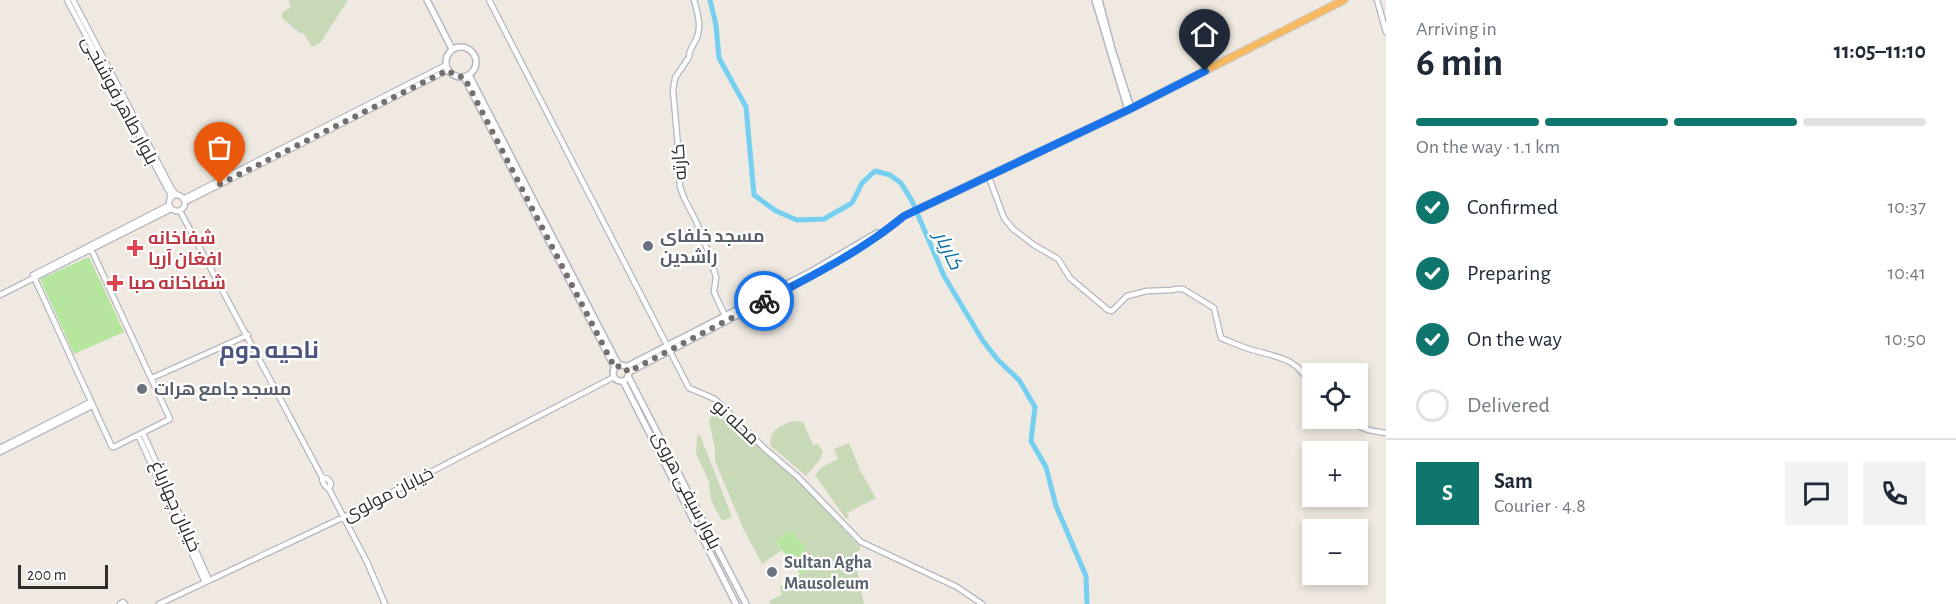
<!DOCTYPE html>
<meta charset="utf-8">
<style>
:root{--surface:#fff;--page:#f2f2f3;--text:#1f2937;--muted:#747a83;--line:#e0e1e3;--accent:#0f766e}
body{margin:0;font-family:"Alegreya Sans",Cairo,sans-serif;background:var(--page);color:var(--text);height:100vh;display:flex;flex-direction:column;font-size:22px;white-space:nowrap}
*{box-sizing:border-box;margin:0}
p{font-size:20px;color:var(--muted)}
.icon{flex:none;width:33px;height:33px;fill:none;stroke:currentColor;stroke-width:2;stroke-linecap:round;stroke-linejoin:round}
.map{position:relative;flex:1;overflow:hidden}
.drawer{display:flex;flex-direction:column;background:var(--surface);width:570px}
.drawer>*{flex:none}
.controls{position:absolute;left:1302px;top:363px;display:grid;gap:12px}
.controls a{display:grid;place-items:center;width:66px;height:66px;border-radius:0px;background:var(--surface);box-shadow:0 3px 9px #0003;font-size:30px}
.scale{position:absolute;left:18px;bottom:15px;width:90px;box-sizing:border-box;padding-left:6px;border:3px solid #2e2e2e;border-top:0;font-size:16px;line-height:21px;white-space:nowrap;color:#2e2e2e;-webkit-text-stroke:4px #fff;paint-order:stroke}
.pin{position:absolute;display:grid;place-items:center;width:51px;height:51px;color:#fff;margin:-62px -26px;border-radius:50% 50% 50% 0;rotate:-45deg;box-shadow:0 0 6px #0007}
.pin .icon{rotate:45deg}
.courier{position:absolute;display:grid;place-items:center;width:60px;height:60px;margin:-30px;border:4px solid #1a73e8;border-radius:50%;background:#fff;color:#222;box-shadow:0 2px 8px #0007}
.summary em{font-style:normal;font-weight:600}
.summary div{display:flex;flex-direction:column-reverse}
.summary{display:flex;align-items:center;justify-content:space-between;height:102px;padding:0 30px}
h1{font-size:39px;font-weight:600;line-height:45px}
.bar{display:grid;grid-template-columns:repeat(4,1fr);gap:9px 6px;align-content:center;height:72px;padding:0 30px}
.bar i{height:8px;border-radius:4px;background:var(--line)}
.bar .current{background:var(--accent)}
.bar p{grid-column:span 4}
.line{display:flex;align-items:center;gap:15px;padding:0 30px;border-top:2px solid var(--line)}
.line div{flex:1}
.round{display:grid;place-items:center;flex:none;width:63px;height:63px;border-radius:0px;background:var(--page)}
ol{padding:0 30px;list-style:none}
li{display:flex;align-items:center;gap:18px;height:66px}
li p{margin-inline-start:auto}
li .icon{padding:6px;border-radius:50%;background:var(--accent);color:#fff;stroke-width:4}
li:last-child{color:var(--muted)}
li i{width:33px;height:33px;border:3px solid var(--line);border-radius:50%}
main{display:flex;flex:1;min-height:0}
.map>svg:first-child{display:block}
.green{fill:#b6e59e}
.cemetery{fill:#c8d9b8}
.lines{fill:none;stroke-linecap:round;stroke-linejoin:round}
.river{stroke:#75cff0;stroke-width:5}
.tertiary-casing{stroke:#b4b7c1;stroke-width:7}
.secondary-casing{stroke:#b4b7c1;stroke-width:8}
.trunk-casing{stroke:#c9c9c9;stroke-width:9}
.tertiary{stroke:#fff;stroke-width:4.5}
.secondary{stroke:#fff;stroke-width:5}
.trunk{stroke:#f8ba60;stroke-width:7}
.done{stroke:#726f6d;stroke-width:6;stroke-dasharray:0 10.8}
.route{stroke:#1a73e8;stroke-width:8}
.worship-dot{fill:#6b7280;stroke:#fff;stroke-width:2}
.health-dot{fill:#e0444e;stroke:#fff;stroke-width:2}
.labels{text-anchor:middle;stroke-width:4.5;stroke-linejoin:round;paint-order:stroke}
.street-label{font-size:18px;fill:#2e2e2e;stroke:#fff}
.worship-label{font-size:18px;font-weight:bold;fill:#5b616d;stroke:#fff;text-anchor:start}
.health-label{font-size:18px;font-weight:bold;fill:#be3a42;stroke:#fff;text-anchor:start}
.water-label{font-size:20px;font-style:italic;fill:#0d6fa3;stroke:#fff}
.district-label{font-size:24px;font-weight:bold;fill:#4d5680;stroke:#fff}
</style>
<main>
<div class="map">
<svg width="1386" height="604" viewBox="0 0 1386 604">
<rect width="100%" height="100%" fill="#efe9e1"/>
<path class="green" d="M89,257L124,332L74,354L40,279Z
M789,531L792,532L798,539H800L806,548L805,550L815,564L801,575L776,542Z"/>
<path class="cemetery" d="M288,0H348L321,42L312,47L304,34L300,33L282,18V13L291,7Z
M718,406L760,448L803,485L861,548L854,556L864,604H770L769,601L781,595L780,587L800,574L801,575L815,563L804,550L806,548L793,532L791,533L789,531L776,542L782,550L762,564L743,528L715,461V448L709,421Z
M792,421L803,422L813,445L818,444L823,452L821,458L806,476L771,446C768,432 780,425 792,421Z
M700,435L732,517L722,521L711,500L709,482L696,453L697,436Z
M849,443L861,472L876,498L847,513L849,517L846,519L815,475L822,467L838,459L834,449Z"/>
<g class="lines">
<path class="river" d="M710,0L716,25L719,58L746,107L754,195L776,211L797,220L824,219L852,203L862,183L875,171L890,175L901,183L912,201L944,276L983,341L998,360L1019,380L1035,407L1031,441L1046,467L1056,506L1086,576L1087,604"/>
<defs>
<path id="tertiary" d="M67,0L167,188L170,193V200
M73,0L173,191L178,195
M489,0L689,388L715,399L764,448L798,477L861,542L957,587L982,604
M694,0C697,11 701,23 698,34C696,43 689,48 689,57L675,78L673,90L679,157L680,187L685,200L696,221L709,254L716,277L714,292L726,318
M1377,0L1386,32
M988,175L1004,218L1013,229L1034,245L1058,259L1070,278L1108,310L1112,311L1127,296L1147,291L1172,290L1176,289H1183L1214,308L1221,338C1231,342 1242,347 1252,350C1281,358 1298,358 1312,388
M169 203a8 8 0 1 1 16 0a8 8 0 1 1-16 0Z
M183,199L446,65
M185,202L448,70
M180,211L322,477C322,483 324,486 329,489L367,562L385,604
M33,275L112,447H114L170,419L91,249
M33,275L169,205
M0,295L171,209
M152,378L248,335
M1347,418C1359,429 1370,431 1386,433
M143,433L209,580
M138,435L205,582
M0,448L90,402
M0,452L92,406
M322,477L328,479L331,484L329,489
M120,604L123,602L125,604
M159,604L344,517L614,377"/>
<path id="secondary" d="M427,0L452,49
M1095,0L1128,110
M1099,0L1112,49L1131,108
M446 62a15 15 0 1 1 30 0a15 15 0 1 1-30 0Z
M469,75L619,366
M464,77L615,368
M613 373a8 8 0 1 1 16 0a8 8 0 1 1-16 0Z
M626,367L814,270L877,233
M629,372L810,277L882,233L904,216L921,208
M628,376L746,604
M623,381L736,604"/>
<path id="trunk" d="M921,208L1128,110L1344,0"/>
</defs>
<use href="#tertiary" class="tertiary-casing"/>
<use href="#secondary" class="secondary-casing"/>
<use href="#trunk" class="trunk-casing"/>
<use href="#tertiary" class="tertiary"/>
<use href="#secondary" class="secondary"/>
<use href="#trunk" class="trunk"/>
</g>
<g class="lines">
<path class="done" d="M220,184L448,70L455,76L464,77L615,368L619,366H624L628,372L764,301"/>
<path class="route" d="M764,301C812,276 862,251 904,216L1128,110L1205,71"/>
</g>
<g class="worship-dot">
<circle cx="648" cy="246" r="6"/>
<circle cx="142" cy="389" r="6"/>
<circle cx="772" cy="572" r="6"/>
</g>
<g class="health-dot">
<path d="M132 239h6v6h6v6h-6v6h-6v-6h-6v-6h6z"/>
<path d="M112 274h6v6h6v6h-6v6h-6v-6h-6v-6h6z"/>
</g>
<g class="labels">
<g class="street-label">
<text transform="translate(120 100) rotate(62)" y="6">بلوار طاهر فوشنجی</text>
<text transform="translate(679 162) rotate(-94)" y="6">کارته</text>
<text transform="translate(736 422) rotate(43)" y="6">محله نو</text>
<text transform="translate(687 490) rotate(63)" y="6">بلوار سیفی هروی</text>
<text transform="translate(388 494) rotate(-27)" y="6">خیابان مولوی</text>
<text transform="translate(176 506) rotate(66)" y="6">خیابان چهارباغ</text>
</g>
<g class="worship-label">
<text x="660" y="242">مسجد خلفای<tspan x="660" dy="21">راشدین</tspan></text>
<text x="154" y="395">مسجد جامع هرات</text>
<text x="784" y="568">Sultan Agha<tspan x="784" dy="21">Mausoleum</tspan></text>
</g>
<g class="health-label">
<text x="148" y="244">شفاخانه<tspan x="148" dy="21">افغان آریا</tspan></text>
<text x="128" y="289">شفاخانه صبا</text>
</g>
<g class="water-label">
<text transform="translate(949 250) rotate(64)" y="7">کاربار</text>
</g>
<g class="district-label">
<text x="269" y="358">ناحیه دوم</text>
</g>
</g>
</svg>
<div class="controls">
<a><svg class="icon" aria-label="locate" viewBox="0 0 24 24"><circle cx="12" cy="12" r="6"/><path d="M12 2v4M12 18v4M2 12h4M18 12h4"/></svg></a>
<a>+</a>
<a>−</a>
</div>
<div class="scale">200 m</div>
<div class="pin" style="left:220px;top:184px;background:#ea580c"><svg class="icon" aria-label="bag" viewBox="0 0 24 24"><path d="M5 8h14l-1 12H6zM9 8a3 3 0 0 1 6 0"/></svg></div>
<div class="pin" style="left:1205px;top:71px;background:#1f2937"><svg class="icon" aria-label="home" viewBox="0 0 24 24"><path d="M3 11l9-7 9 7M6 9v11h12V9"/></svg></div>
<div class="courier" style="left:764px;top:301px"><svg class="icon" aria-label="bike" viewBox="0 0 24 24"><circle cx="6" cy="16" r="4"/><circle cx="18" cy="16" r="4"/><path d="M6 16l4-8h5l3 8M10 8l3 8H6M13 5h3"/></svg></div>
</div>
<section class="drawer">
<div class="summary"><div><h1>6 min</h1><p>Arriving in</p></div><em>11:05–11:10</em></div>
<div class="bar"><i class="current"></i><i class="current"></i><i class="current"></i><i></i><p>On the way · 1.1 km</p></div>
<ol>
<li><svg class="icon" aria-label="check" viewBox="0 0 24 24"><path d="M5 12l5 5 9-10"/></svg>Confirmed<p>10:37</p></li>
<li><svg class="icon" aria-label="check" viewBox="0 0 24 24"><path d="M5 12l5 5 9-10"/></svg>Preparing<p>10:41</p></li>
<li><svg class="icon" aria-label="check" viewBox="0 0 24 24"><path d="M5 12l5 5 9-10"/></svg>On the way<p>10:50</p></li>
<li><i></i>Delivered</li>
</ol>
<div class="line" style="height:108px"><b class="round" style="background:var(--accent);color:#fff">S</b><div><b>Sam</b><p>Courier · 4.8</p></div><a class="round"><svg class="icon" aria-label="chat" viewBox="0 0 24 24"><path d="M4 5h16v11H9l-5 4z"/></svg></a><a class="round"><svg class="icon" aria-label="phone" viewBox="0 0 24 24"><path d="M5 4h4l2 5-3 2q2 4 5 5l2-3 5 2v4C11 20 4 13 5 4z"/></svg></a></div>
</section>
</main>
